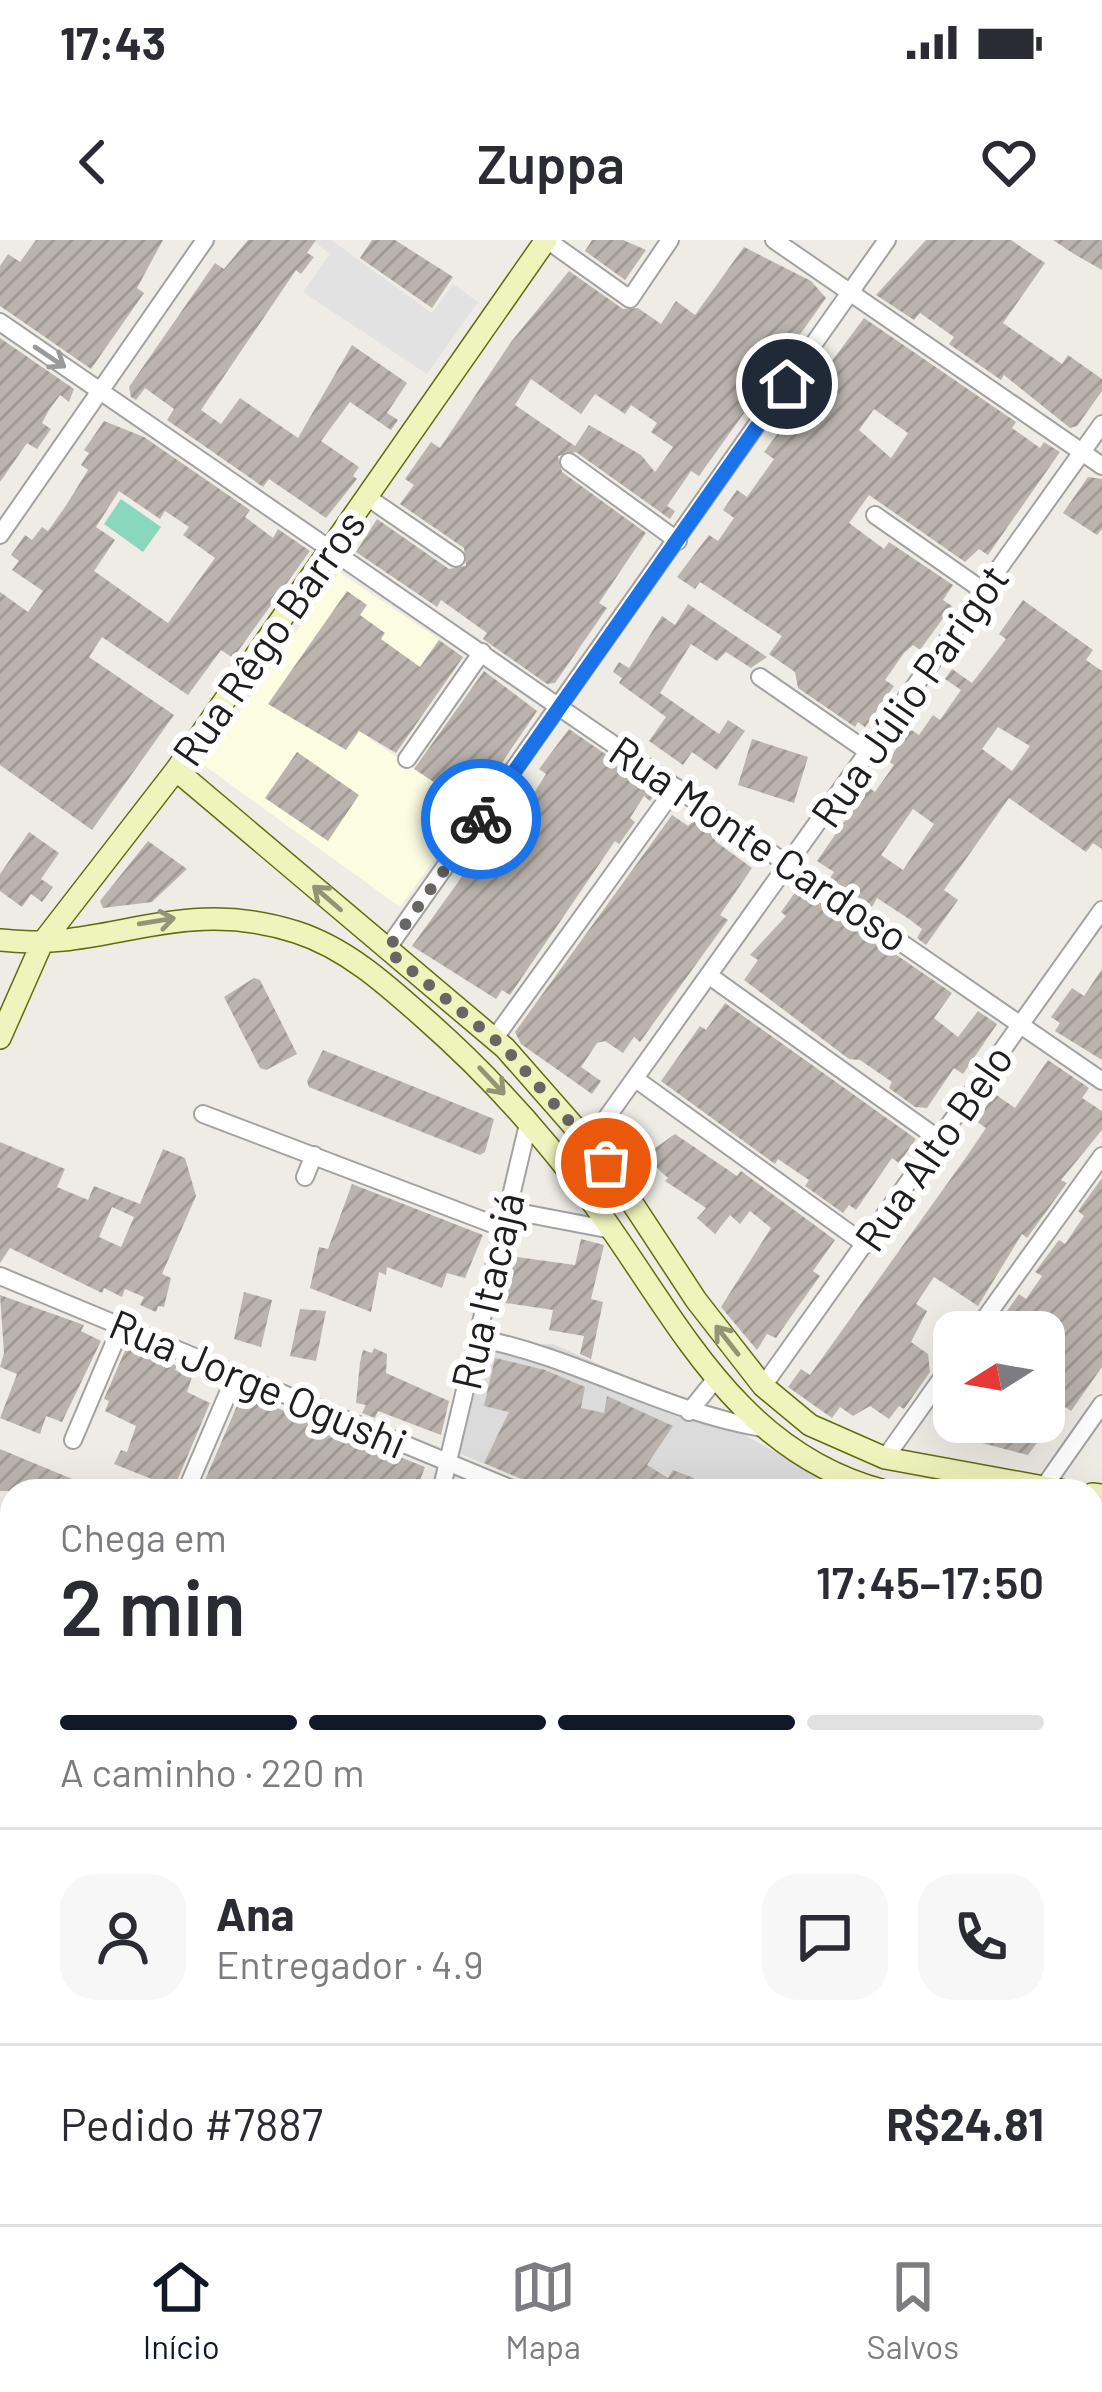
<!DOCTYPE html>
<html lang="pt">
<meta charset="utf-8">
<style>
:root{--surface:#fff;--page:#f7f7f7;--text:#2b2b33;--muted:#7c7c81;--line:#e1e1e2;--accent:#111827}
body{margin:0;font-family:Barlow,sans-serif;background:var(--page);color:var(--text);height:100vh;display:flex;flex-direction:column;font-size:45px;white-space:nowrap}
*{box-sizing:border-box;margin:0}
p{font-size:39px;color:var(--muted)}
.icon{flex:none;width:66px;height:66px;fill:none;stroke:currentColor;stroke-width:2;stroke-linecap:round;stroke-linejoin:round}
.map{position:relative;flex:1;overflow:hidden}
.panel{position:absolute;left:0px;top:1239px;width:1104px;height:747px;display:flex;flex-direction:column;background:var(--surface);border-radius:36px 36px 0 0;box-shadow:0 12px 48px #0002}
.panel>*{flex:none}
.needle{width:78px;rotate:259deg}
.buttons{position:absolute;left:933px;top:1071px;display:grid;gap:24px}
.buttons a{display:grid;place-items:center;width:132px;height:132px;border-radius:24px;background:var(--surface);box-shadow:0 12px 48px #0002;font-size:60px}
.pin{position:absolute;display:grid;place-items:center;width:102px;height:102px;color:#fff;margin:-51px;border:6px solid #fff;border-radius:50%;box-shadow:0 3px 12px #0007}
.courier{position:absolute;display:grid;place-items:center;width:120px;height:120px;margin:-60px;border:9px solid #1a73e8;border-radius:50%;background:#fff;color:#222;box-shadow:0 3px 15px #0007}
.summary em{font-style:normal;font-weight:600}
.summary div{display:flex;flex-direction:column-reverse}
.summary{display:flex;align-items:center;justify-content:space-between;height:204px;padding:0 60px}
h1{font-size:78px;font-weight:600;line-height:90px}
.bar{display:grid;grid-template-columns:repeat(4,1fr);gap:18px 12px;align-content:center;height:144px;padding:0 60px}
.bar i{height:15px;border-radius:9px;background:var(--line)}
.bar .on{background:var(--accent)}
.bar p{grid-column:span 4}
.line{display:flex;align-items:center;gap:30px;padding:0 60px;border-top:3px solid var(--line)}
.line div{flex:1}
.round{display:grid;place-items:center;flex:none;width:126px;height:126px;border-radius:36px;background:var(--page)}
.status{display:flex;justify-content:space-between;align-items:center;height:84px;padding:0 60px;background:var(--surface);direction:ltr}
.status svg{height:33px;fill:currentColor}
header{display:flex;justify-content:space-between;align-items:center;height:156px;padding:0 60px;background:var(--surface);font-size:54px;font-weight:600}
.menu{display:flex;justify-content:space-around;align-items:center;height:168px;border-top:3px solid var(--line);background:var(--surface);font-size:33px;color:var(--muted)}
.menu a{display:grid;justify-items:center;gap:6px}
.menu .on{color:var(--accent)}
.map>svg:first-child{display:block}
.residential{fill:#dcdbdb}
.education{fill:#fbfce0}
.pitch{fill:#89d7bc}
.parking{fill:#e2e2e2}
.building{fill:url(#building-hatch);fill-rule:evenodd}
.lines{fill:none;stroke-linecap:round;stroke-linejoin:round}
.street-casing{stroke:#a2a2a2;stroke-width:20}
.secondary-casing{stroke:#5f6d0d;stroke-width:24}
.street{stroke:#fff;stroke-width:16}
.secondary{stroke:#eff4bd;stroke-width:21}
.oneway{stroke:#9a9a9a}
.oneway2{stroke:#919475}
.done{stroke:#676664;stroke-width:12;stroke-dasharray:0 21.6}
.route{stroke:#1a73e8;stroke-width:15}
.labels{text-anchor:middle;stroke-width:12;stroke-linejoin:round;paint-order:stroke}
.street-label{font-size:42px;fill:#1e1e1e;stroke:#fff}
</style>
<div class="status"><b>17:43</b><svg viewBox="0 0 49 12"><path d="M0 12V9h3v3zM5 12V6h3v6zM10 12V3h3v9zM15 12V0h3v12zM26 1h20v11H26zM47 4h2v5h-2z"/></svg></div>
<header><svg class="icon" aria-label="back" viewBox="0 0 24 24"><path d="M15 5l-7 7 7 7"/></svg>Zuppa<svg class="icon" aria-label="heart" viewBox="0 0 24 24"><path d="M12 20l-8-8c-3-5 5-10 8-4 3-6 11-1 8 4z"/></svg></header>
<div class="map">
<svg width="1102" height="1984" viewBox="0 0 1102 1984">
<defs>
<pattern id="building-hatch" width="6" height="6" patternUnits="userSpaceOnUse" patternTransform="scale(3)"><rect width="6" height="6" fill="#bbb4ae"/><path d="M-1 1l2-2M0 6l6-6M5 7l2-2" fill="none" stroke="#a09a95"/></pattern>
</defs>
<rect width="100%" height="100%" fill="#eeece5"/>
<path class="residential" d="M553,1104L694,1166L836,1247L852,1251H549L456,1212L481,1107Z
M0,1317L12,1323V1506L0,1501Z"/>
<path class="education" d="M339,332L439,399L370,499L472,567L400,667L202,524Z"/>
<path class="pitch" d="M121,259L161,287L143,312L104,284Z"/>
<path class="parking" d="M312,0H331L432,73L453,44L478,62L427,134L303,52L330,14Z"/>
<path class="building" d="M36,0H163L137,48L144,53L91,129L0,66V26L8,14L20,22Z
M248,0H316L307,13L314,17L301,34L296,30L201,170L221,184L240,158L298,198L352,105L407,143L387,173L398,180L391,190L350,162L321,201L359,227L353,236L357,239L326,278L269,239L263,247L167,180L174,169L145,148L136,160L131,157L129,147L215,23L224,29Z
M372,0H395L453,37L432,68L360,18Z
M592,0H623L646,10L625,40L585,11Z
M926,0H1011L1045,23L1003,83L1062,124L1068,115L1102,139V151L1077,186L1070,188L1004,135L1001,140L949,104L954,97L920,73L914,80L876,55Z
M1053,0H1102V30L1074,14Z
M744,7L811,41L826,58L699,236L691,231L667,266L675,271L670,279L576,212L558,216L562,232L646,293L599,363L607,368L555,443L547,444L483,399L487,393L441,360L437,367L356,312L377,279L449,329L466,326L464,308L400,264L414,245L405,239L431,202L440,208L511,102L569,31L623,69L638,68L661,84L676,61L695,75ZM531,139L581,174L595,154L625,174L631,165L657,183L651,192L673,207L655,232L641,215L589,185L575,206L515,165Z
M864,78L1016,182L1012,188L1040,208L1044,202L1060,212L988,315L979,309L965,322L869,255L849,283L884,309L889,302L953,345L943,360L952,366L920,410L913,405L904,413L885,440L894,446L865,487L858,482L855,487L798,448L795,432L769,414L782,396L700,342L695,349L677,337L709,295L718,301L734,278L723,270L737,250L747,257L774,219L764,212ZM874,169L908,193L891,218L859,190Z
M0,98L74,149L69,162L60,155L49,170L42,183L51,189L37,209L27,203L0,242Z
M104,181L144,197L250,270L245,277L273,298L278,289L310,311L233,418L221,410L188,455L102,397L89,417L174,475L92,590L0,525V352L28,372L43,351L12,330L19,321L11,315L25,295L32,300L42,287L48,291L65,267L88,230L81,225L89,213L84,210ZM119,251L160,279L165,271L189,287L183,295L215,318L168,383L94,331L115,300L96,287Z
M1088,237L1102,239V289L1097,295L1063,273Z
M347,351L367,365L360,375L385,393L381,399L420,427L439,400L463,417L396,513L359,491L346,510L268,464Z
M1023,360L1093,410L1086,420L1102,431V609L1093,603L1086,612L1009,558L944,650L958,660L926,705L917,698L922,689L909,679L877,658L872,667L830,638L834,632L817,621L868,547L875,552L894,525L888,521L910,489L919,495L933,475L940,480L961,450L945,439L952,429L972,443L1006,399L999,394ZM998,487L1030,506L1012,531L982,509ZM913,569L934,584L903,630L881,615Z
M688,364L767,417L751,428L726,412L717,421L691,404L660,453L719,494L728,480L745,491L717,530L692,512L683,525L649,501L666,477L619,443L622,438L613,432L619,422L629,428L662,376L675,385Z
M484,431L537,471L472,567L414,529Z
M569,489L658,550L650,561L644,556L630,578L635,582L619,604L615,601L510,755L502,750L496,759L412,706L500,584L506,589L516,582L546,534L539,529Z
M752,499L808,517L794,563L738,545Z
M297,512L359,555L328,601L265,558Z
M672,575L688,586L697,578L720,594L715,601L752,628L720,675L728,680L640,802L634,797L623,813L605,801L597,803L581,827L601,841L592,854L521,804L515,792Z
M29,592L59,613L41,639L53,647L42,662L31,654L22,667L0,651V634Z
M148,601L187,629L152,662L103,668L100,661Z
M796,651L806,653L952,753L934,778L958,797L978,771L997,784L963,834L954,828L927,868L915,867L889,848L892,842L860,820L849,819L744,740L758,720L750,715L786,676L781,672Z
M1102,729V820L1055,791L1060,783L1051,777L1072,748L1084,756Z
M254,738L260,740L297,814L266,830L260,828L224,757Z
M725,763L916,899L899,923L892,918L856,970L849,965L843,973L805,946L809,940L778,919L775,924L661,841L700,786L706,790Z
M323,810L494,879L485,912L480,915L309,847L307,841Z
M1048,820L1089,848L1082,858L1102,871V890L1061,940L1067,943L1027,998L1022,994L978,1066L934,1037L916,1064L927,1071L911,1102L928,1114L930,1132L904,1169L899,1166L889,1179L870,1166L853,1176L840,1167L832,1178L788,1147L801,1129L810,1135L967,916L986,888L976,881L995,854L1015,868Z
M675,894L737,936L741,931L835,1000L813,1031L820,1036L790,1078L776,1098L767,1094L757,1110L721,1067L771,988L750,971L740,984L730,975L715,994L697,978L706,968L665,941L668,938L644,916Z
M0,902L65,929L57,947L88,960L94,946L140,964L163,909L185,918L196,956L162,1034L171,1038L164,1067L158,1066L156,1072L140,1065L144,1057L125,1049L122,1057L104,1048L102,1053L10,1008L0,1023ZM112,967L134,977L121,1007L99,997Z
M1102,938V1127L1071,1171L1064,1166L1028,1215L978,1202L951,1182H1044V1092H992L1019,1054L1026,1059L1042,1036L1035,1032L1059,1000L1065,1004L1084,976L1078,971Z
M352,944L483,995L465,1038L447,1033L442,1048L387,1027L386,1035L379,1032L371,1072L310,1048L319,1007L328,1009Z
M581,999L604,1005L591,1059L603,1062L591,1119L580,1114L584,1096L549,1090L553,1070L499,1062L510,1016L575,1025Z
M244,1052L272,1060L261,1107L234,1099Z
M0,1055L84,1085L81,1091L101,1101L62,1182L46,1176L40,1194L0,1178L17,1134L0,1127L4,1113Z
M300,1069L326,1071L316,1121L290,1116Z
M128,1104L177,1126L175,1130L192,1137L187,1152L210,1163L174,1248L114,1224L121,1210L127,1212L136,1186L105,1171L109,1161L104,1159Z
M374,1108L387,1114L386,1133L449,1161L441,1195L378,1171L375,1178L362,1173L366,1165L356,1163L360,1122L363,1110L372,1113Z
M495,1118L545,1130L585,1147L581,1168L604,1173L607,1156L673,1186L647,1225L668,1238L673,1230L694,1238L689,1251H549L484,1223L509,1172L484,1166Z
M242,1154L425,1227L416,1251H213L202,1247Z
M0,1209L101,1251H0Z"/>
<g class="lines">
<defs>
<path id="street" d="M547,0L630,59L670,0
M774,0L1102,226
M0,82L1102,841
M569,222L678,301
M367,257L456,318
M875,275L985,352
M0,295L205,0
M760,437L870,513
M407,519L482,412
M387,709L887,0
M711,737L940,900
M494,799L676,547
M637,840L866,1005
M203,874L503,988
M590,901L1102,184
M305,937L314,915
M507,970L612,990
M0,1036L517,1251
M975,1092L1102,916
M477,1098C576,1117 662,1171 762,1188
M763,1146L1102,670
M689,1172L714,1141
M73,1200L121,1087
M885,1218L954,1121
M1043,1248L1102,1164
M186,1251L235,1137
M441,1251L529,880
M0,1305L12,1311
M1092,1359H1102
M1092,1487L1102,1491
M0,1585L12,1590
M1092,1776L1102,1780
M379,1974L387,1984
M524,1974L555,1984
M991,1978L1007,1984
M125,1984L129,1974
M578,1984L580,1974
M831,1984L833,1974"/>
<path id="secondary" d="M176,530L505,808L606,923L696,1060L763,1146L810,1185L885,1218L1065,1251
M0,700C105,713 178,654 296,692C346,708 386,744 424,778C489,835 544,896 595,966C678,1080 737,1213 885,1251
M0,798L42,703L176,530L546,0
M1092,1254L1102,1255
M1092,1293L1102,1295"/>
</defs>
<use href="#street" class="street-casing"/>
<use href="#secondary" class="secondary-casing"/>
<use href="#street" class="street"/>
<use href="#secondary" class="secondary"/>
</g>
<defs><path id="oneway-shaft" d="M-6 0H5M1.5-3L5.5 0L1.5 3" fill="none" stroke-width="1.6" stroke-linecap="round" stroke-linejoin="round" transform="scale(3)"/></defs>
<use class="oneway" href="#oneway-shaft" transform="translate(50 117) rotate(34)"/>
<g class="oneway2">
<use href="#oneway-shaft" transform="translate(327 658) rotate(-139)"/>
<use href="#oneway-shaft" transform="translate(157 681) rotate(-9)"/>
<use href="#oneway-shaft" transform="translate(492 841) rotate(47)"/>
<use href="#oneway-shaft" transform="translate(727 1100) rotate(-128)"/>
</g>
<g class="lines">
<path class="done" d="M481,579L387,710L505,808L606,923"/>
<path class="route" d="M481,579L787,144"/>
</g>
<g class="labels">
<g class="street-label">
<text transform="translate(269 398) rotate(-55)" y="15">Rua Rêgo Barros</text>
<text transform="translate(910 456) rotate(-55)" y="15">Rua Júlio Parigot</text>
<text transform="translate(759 604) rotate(34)" y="15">Rua Monte Cardoso</text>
<text transform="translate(934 908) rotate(-55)" y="15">Rua Alto Belo</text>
<text transform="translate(488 1051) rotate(-77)" y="15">Rua Itacajá</text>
<text transform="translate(258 1144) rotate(23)" y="15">Rua Jorge Ogushi</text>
</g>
</g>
</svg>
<div class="buttons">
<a><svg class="needle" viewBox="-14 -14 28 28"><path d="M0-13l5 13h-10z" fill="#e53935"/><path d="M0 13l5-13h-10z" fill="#7c7c81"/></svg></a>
</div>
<div class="pin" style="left:606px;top:923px;background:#ea580c"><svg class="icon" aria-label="bag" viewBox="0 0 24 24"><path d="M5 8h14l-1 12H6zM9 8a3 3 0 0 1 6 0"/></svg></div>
<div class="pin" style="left:787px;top:144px;background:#1f2937"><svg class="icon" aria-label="home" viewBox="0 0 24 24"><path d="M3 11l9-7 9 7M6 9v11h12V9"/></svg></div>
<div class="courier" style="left:481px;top:579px"><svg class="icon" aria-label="bike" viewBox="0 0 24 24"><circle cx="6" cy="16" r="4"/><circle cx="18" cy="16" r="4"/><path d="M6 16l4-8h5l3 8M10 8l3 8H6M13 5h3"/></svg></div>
<section class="panel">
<div class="summary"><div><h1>2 min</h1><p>Chega em</p></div><em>17:45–17:50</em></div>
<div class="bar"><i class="on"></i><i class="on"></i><i class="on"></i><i></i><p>A caminho · 220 m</p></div>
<div class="line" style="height:216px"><a class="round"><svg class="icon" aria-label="person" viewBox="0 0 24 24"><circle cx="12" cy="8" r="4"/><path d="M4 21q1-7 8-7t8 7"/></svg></a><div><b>Ana</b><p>Entregador · 4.9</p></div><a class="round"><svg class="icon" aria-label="chat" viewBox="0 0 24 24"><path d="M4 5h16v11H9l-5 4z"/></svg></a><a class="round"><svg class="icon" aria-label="phone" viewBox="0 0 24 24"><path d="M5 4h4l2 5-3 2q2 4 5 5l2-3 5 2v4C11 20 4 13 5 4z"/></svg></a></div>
<div class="line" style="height:156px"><div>Pedido #7887</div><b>R$24.81</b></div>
</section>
</div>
<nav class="menu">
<a class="on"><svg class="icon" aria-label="home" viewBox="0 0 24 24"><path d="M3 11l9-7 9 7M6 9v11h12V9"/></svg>Início</a>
<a><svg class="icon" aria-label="map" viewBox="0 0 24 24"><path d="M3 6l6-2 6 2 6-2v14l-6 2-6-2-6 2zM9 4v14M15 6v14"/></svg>Mapa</a>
<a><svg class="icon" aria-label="saved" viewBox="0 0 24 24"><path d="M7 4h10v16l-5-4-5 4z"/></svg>Salvos</a>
</nav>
